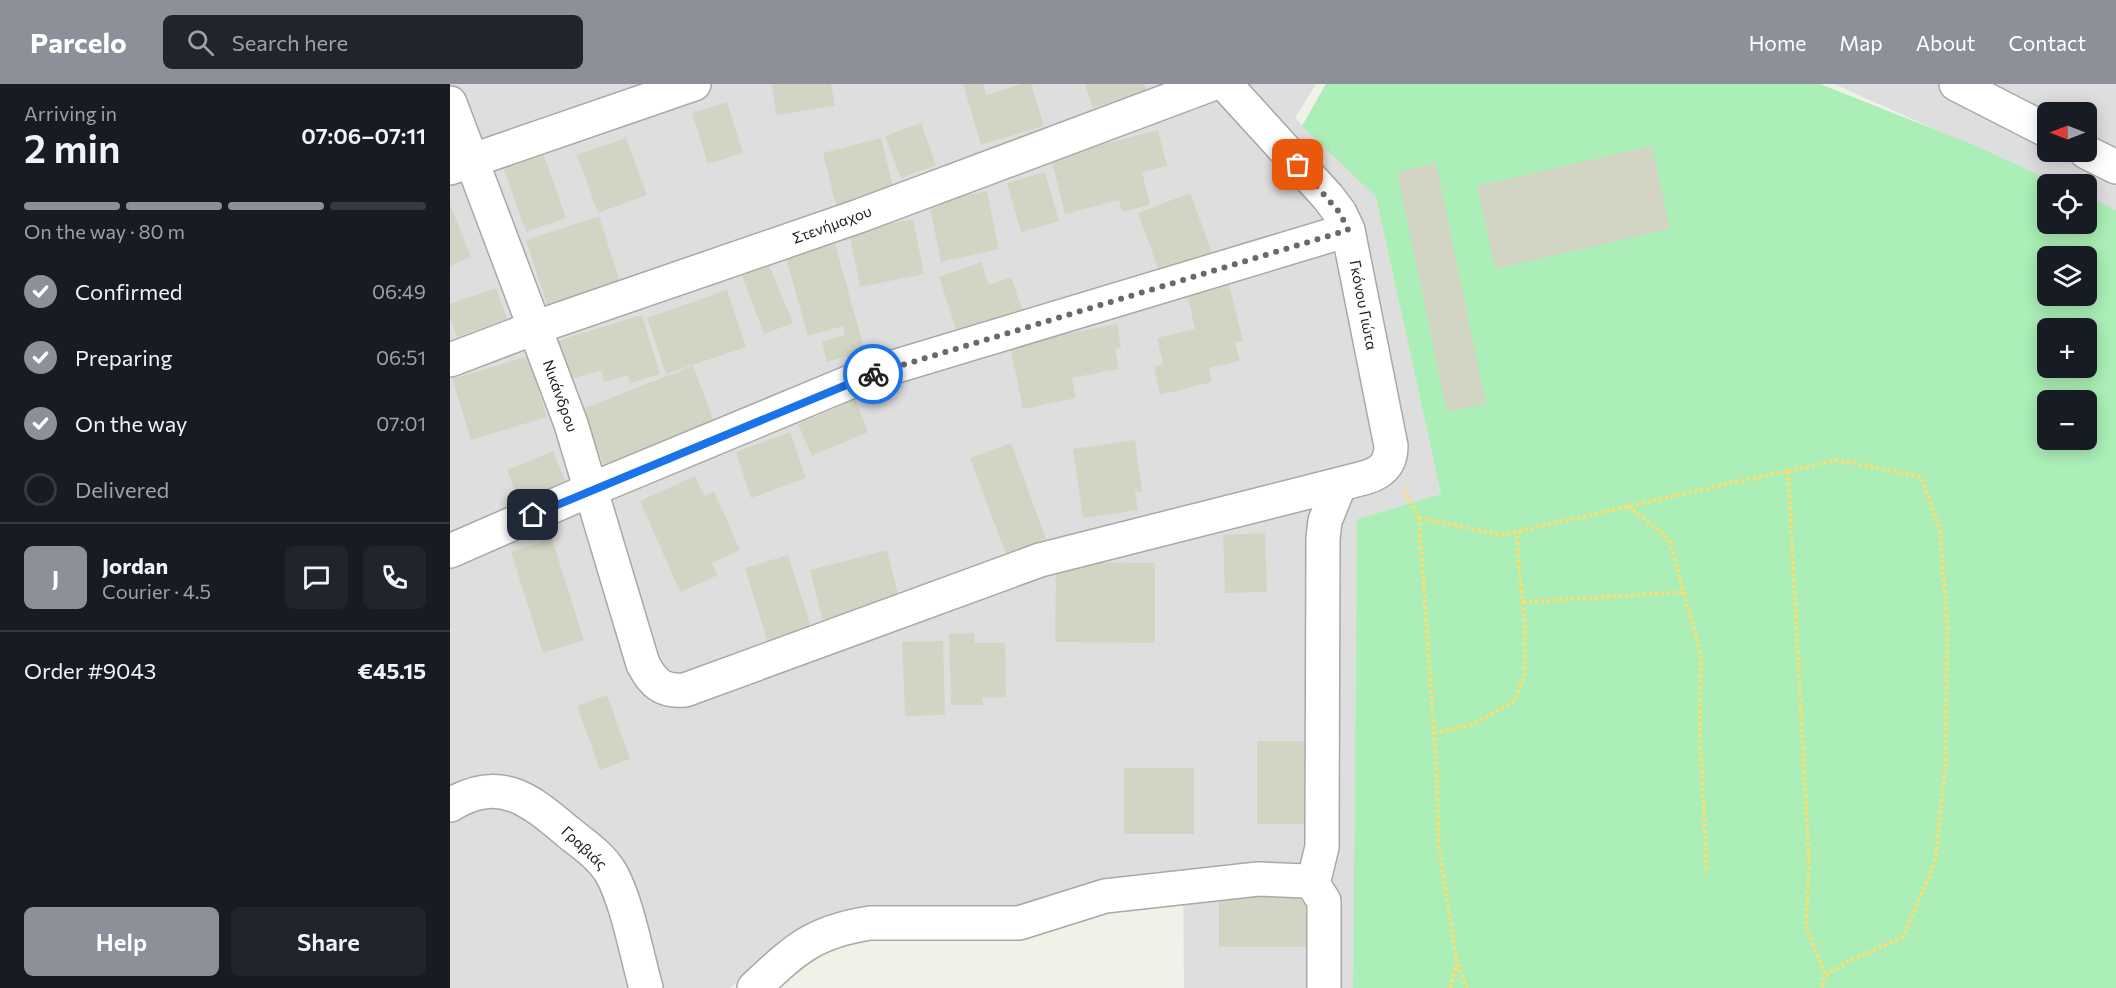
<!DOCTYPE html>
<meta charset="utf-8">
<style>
:root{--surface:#171b24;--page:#20242c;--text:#f1f3f6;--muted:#9ea1a6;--line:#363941;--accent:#8c9099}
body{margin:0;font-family:Commissioner,sans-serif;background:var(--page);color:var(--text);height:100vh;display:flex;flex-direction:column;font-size:22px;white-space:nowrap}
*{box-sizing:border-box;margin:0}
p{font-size:20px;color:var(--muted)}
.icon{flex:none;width:33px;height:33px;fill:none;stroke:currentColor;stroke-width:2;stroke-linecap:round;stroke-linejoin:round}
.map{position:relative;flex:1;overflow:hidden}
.sheet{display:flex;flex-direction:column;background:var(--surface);width:450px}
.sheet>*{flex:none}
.needle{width:39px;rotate:270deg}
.controls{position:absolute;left:1587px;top:18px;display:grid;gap:12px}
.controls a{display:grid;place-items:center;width:60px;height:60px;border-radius:9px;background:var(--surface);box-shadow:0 3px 15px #0003;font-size:30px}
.pin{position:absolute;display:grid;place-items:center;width:51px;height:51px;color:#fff;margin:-26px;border-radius:12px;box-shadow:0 3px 9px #0006}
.courier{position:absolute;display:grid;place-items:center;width:60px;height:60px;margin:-30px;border:4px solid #1a73e8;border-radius:50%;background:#fff;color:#222;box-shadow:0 2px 8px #0007}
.headline em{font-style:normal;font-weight:600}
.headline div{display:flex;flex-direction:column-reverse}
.headline{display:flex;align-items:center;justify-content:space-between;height:102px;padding:0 24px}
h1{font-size:39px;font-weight:600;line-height:45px}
.bar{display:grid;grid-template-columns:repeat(4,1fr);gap:9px 6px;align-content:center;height:72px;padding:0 24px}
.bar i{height:8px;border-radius:4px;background:var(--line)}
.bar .current{background:var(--accent)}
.bar p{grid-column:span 4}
.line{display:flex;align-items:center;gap:15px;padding:0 24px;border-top:2px solid var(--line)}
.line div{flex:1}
.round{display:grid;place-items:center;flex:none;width:63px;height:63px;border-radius:9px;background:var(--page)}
ol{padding:0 24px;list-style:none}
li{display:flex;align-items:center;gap:18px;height:66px}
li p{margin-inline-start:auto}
li .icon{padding:6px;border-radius:50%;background:var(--accent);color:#fff;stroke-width:4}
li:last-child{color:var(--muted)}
li i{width:33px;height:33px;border:3px solid var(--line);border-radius:50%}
.primary-button{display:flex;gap:12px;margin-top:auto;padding:12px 24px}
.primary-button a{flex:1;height:69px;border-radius:9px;background:var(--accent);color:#fff;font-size:24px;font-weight:600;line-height:69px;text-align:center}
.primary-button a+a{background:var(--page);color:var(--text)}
header{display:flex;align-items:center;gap:36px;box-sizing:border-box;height:84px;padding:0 30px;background:var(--accent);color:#fff}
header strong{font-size:28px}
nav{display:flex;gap:33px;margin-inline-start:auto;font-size:21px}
.search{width:420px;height:54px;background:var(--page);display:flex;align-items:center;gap:15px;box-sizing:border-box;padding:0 21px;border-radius:9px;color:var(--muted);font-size:22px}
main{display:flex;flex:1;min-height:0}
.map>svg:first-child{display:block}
.residential{fill:#dfdede;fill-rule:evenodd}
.grass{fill:#abeeb7;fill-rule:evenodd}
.building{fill:#d3d5c4}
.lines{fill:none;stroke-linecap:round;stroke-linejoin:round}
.minor-casing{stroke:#a8a8a8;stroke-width:36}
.path{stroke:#ffde6b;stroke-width:4;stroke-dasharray:3 3;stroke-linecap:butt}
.minor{stroke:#fff;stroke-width:33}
.done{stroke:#696a66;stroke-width:6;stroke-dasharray:0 10.8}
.route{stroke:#1a73e8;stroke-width:8}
.labels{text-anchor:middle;stroke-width:6;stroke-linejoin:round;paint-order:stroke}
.street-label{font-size:15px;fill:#212121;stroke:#fff}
</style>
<header>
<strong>Parcelo</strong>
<div class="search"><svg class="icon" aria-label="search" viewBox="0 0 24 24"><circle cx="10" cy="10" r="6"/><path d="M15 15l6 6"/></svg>Search here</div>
<nav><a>Home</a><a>Map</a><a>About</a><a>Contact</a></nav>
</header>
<main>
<section class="sheet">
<div class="headline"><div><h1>2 min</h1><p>Arriving in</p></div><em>07:06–07:11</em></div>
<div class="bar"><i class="current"></i><i class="current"></i><i class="current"></i><i></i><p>On the way · 80 m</p></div>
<ol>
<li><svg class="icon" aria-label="check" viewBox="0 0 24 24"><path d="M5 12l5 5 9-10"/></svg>Confirmed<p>06:49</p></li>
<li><svg class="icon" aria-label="check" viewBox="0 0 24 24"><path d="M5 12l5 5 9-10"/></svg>Preparing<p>06:51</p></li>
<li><svg class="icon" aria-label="check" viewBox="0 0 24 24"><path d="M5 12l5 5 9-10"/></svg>On the way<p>07:01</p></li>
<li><i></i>Delivered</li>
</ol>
<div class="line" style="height:108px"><b class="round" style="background:var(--accent);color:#fff">J</b><div><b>Jordan</b><p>Courier · 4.5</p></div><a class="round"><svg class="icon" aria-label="chat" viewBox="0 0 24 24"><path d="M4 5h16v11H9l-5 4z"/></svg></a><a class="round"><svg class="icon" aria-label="phone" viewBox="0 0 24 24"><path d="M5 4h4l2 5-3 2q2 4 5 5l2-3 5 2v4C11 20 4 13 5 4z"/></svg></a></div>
<div class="line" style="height:78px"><div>Order #9043</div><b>€45.15</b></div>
<div class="primary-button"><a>Help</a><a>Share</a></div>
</section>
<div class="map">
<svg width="1666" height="904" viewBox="0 0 1666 904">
<rect width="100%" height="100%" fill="#eef2e7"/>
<path class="residential" d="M0,0H866L845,34L926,113L991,410L907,435L903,904H734L733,788L654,795L574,822H412L368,837L280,904H0Z
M1384,0H1666V127L1637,114L1636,100H1607ZM1598,28H1636V68H1598Z"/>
<path class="grass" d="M876,0H1370L1519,59L1609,100H1598V140H1636L1637,113L1666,126V904H903L907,435L991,410L926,113L852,42ZM1598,172H1636V212H1598ZM1598,244H1636V284H1598ZM1598,316H1636V356H1598Z"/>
<path class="building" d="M322,0H381L385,22L326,31Z
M513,0H533L536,11L571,0H581L594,42L531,61Z
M635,0H694L696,6L643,24Z
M277,18L293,69L258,80L242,29Z
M471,39L486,81L451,94L435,52Z
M708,46L717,82L692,88L700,121L672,128L669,116L615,130L601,74Z
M176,54L197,111L148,129L127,71Z
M431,54L444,106L386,121L373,69Z
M1202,62L1220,145L1045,185L1027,102Z
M93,69L116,134L76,148L53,83Z
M986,79L1036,320L997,328L947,88Z
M595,88L609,137L571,148L557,99Z
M537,107L549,165L491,178L479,119Z
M740,109L762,168L709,187L688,129Z
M0,120L21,173L0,182Z
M149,132L172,204L99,227L76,156Z
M463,135L474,190L410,203L399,148Z
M385,160L415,267L377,278L372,258L395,251L393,242L358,252L336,174Z
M531,178L539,201L561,193L574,231L509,254L489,193Z
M319,181L343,239L314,250L292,192Z
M779,200L793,257L785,258L790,277L759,284L762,298L710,311L704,283L713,280L707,254L745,245L737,210Z
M46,204L57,235L7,253L0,234V220Z
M277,206L296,263L216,290L197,234Z
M192,231L210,290L180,299L178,291L154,298L151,286L115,297L103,258Z
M667,240L671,264L665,265L669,285L622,294L626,314L573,325L560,261Z
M78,272L97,333L21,356L2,295Z
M243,282L267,345L156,387L132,325Z
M405,316L418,348L362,372L348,340Z
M340,348L356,394L301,414L286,368Z
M685,356L692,407L685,408L688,426L633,434L623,365Z
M561,359L596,455L556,470L520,374Z
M103,367L117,402L71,421L57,386Z
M245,392L254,412L264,407L290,466L262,479L268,491L230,508L190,417Z
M815,449L817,508L775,509L773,451Z
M102,455L134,556L93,569L61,468Z
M437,466L451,522L374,541L360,486Z
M338,471L362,546L318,559L295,484Z
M606,478L705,479V559L605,558Z
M524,549L525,559H555L556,613L532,614L533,621H501L499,550Z
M493,557L495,631L455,632L452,558Z
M157,611L180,675L150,686L127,622Z
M807,657H861V740H807Z
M674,684H744V750H674Z
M769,808H858V863H769Z"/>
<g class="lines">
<defs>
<path id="minor" d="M1506,0L1598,47
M0,19L121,340L193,580C203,599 212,608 235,606L590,476L890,400C914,393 941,393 941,362L898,146L890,129L878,113L775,0
M1636,68L1666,83
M0,84L244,0
M0,276L84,244L409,132L762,0
M0,467L140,406L417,291L898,146
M0,721C50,691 79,715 118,748C133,760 151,772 161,789C177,817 187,872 196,904
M863,800L872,763V751L873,454L875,437L890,400
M304,904C345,866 362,848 420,839H569L655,812L808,795L856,797L863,800L874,817V904"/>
</defs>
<use href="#minor" class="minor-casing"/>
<path class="path" d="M1338,387L1359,779L1356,842L1375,891
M954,406L969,434L987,693L988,758L1007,879L1017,904
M1178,422L1219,455L1251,571L1250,651L1257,789
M969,434L1052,451L1263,403L1388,376L1471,393L1490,445L1497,535L1496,679L1485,778L1453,853L1399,877L1375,891L1371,904
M1073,518L1235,508
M984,649L1024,640L1064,617L1075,590V538L1068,474L1067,448
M1000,904L1007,879"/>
<use href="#minor" class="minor"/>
</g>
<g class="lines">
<path class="done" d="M423,290L898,146L890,129L848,81"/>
<path class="route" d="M83,431L423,290"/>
</g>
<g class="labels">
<g class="street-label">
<text transform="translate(382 141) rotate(-20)" y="5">Στενήμαχου</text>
<text transform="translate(913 221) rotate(79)" y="5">Γκόνου Γιώτα</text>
<text transform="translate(110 312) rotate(70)" y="5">Νικάνδρου</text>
<text transform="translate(134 764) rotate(43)" y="5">Γραβιάς</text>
</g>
</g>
</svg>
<div class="controls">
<a><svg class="needle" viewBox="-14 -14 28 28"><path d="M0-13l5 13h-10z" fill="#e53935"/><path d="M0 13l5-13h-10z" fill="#9ea1a6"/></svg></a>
<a><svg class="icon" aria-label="locate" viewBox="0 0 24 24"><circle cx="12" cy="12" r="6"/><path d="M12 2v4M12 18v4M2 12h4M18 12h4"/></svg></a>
<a><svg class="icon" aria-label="layers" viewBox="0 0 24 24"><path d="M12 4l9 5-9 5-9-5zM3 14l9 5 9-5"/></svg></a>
<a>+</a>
<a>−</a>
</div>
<div class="pin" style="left:848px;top:81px;background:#ea580c"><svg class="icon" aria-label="bag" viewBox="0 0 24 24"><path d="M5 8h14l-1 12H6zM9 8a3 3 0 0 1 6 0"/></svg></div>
<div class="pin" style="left:83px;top:431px;background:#1f2937"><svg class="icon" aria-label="home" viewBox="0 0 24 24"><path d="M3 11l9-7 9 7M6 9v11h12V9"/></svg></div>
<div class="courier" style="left:423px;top:290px"><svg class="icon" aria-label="bike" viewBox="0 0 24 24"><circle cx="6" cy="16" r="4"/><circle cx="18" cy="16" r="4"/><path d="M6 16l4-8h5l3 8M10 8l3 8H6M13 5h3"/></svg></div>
</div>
</main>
